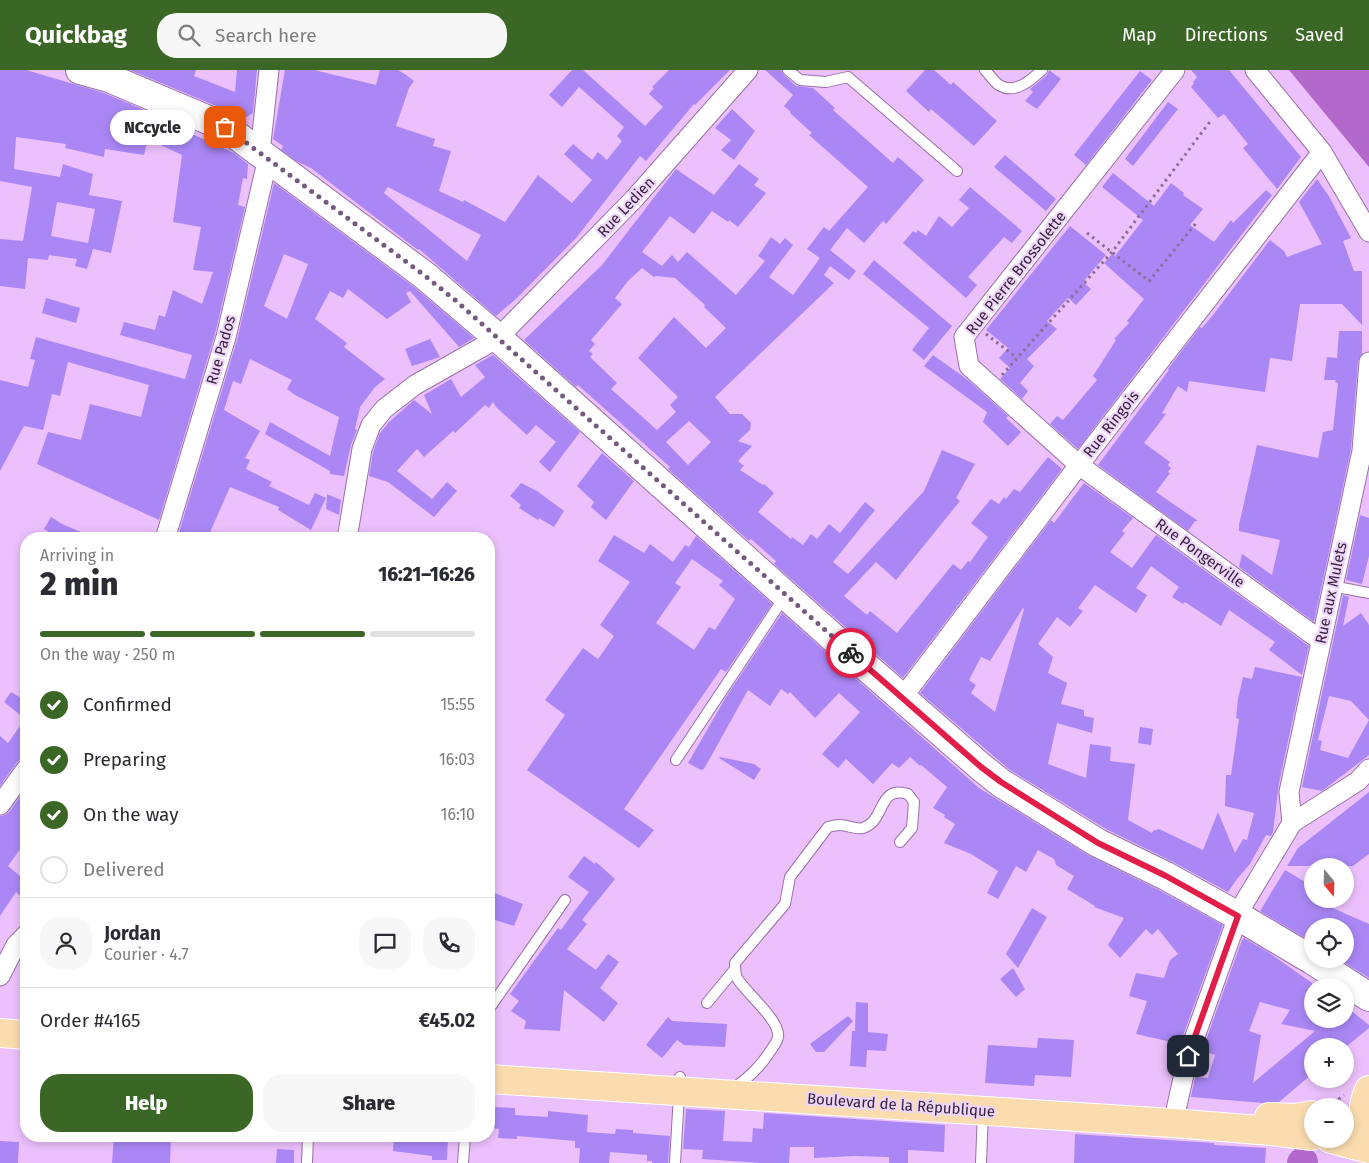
<!DOCTYPE html>
<meta charset="utf-8">
<style>
:root{--surface:#fff;--page:#f7f7f7;--text:#2b2b33;--muted:#7c7c81;--line:#e1e1e2;--accent:#3b6726}
body{margin:0;font-family:"Fira Sans",sans-serif;background:var(--page);color:var(--text);height:100vh;display:flex;flex-direction:column;font-size:19px;white-space:nowrap}
*{box-sizing:border-box;margin:0}
p{font-size:16px;color:var(--muted)}
.icon{flex:none;width:28px;height:28px;fill:none;stroke:currentColor;stroke-width:2;stroke-linecap:round;stroke-linejoin:round}
.map{position:relative;flex:1;overflow:hidden}
.sheet{position:absolute;left:20px;top:462px;width:475px;height:610px;display:flex;flex-direction:column;background:var(--surface);border-radius:20px;box-shadow:0 2px 8px #0003}
.sheet>*{flex:none}
.needle{width:32px;rotate:161deg}
.buttons{position:absolute;left:1304px;top:788px;display:grid;gap:10px}
.buttons a{display:grid;place-items:center;width:50px;height:50px;border-radius:50%;background:var(--surface);box-shadow:0 2px 8px #0003;font-size:25px}
.pin{position:absolute;display:grid;place-items:center;width:42px;height:42px;color:#fff;margin:-21px;border-radius:10px;box-shadow:0 2px 8px #0006}
.courier{position:absolute;display:grid;place-items:center;width:50px;height:50px;margin:-25px;border:4px solid #e11d48;border-radius:50%;background:#fff;color:#222;box-shadow:0 1px 6px #0007}
.bubble{position:absolute;height:35px;border-radius:18px;background:var(--surface);box-shadow:0 2px 8px #0003;font-size:16px;font-weight:800;line-height:35px;text-align:center}
.headline em{font-style:normal;font-weight:800}
.headline div{display:flex;flex-direction:column-reverse}
.headline{display:flex;align-items:center;justify-content:space-between;height:85px;padding:0 20px}
h1{font-size:32px;font-weight:800;line-height:38px}
.bar{display:grid;grid-template-columns:repeat(4,1fr);gap:8px 5px;align-content:center;height:60px;padding:0 20px}
.bar i{height:6px;border-radius:4px;background:var(--line)}
.bar .active{background:var(--accent)}
.bar p{grid-column:span 4}
.line{display:flex;align-items:center;gap:12px;padding:0 20px;border-top:1px solid var(--line)}
.line div{flex:1}
.round{display:grid;place-items:center;flex:none;width:52px;height:52px;border-radius:20px;background:var(--page)}
ol{padding:0 20px;list-style:none}
li{display:flex;align-items:center;gap:15px;height:55px}
li p{margin-inline-start:auto}
li .icon{padding:5px;border-radius:50%;background:var(--accent);color:#fff;stroke-width:4}
li:last-child{color:var(--muted)}
li i{width:28px;height:28px;border:2px solid var(--line);border-radius:50%}
.cta{display:flex;gap:10px;margin-top:auto;padding:10px 20px}
.cta a{flex:1;height:58px;border-radius:20px;background:var(--accent);color:#fff;font-size:20px;font-weight:800;line-height:58px;text-align:center}
.cta a+a{background:var(--page);color:var(--text)}
header{display:flex;align-items:center;gap:30px;box-sizing:border-box;height:70px;padding:0 25px;background:var(--accent);color:#fff}
header strong{font-size:24px}
nav{display:flex;gap:28px;margin-inline-start:auto;font-size:18px}
.search{width:350px;height:45px;background:var(--page);display:flex;align-items:center;gap:12px;box-sizing:border-box;padding:0 18px;border-radius:20px;color:var(--muted);font-size:19px}
.map>svg:first-child{display:block}
.water{fill:#b269cb}
.lines{fill:none;stroke-linecap:round;stroke-linejoin:round}
.river{stroke:#b269cb;stroke-width:30}
.building{fill:#aa87f5;fill-rule:evenodd}
.lane-casing{stroke:#9970a8;stroke-width:12}
.street-casing{stroke:#9970a8;stroke-width:21}
.secondary-casing{stroke:#9970a8;stroke-width:30}
.primary-casing{stroke:#fff;stroke-width:30}
.path{stroke:#8b6d95;stroke-width:3;stroke-dasharray:2.5 4;stroke-linecap:butt}
.lane{stroke:#fff;stroke-width:10}
.street{stroke:#fff;stroke-width:19}
.secondary{stroke:#fff;stroke-width:28}
.primary{stroke:#fadcaf;stroke-width:28}
.done{stroke:#745a7e;stroke-width:5;stroke-dasharray:0 9}
.route{stroke:#e11d48;stroke-width:6}
.labels{text-anchor:middle;stroke-width:4.5;stroke-linejoin:round;paint-order:stroke}
.street-label{font-size:15px;fill:#34233a;stroke:#efd5f9}
</style>
<header>
<strong>Quickbag</strong>
<div class="search"><svg class="icon" aria-label="search" viewBox="0 0 24 24"><circle cx="10" cy="10" r="6"/><path d="M15 15l6 6"/></svg>Search here</div>
<nav><a>Map</a><a>Directions</a><a>Saved</a></nav>
</header>
<div class="map">
<svg width="1369" height="1093" viewBox="0 0 1369 1093">
<rect width="100%" height="100%" fill="#ecc0fc"/>
<path class="water" d="M1289,0H1369V97Z"/>
<g class="lines">
<path class="river" d="M1302,1093L1303,1092"/>
</g>
<path class="building" d="M0,0H26L104,23L140,38L148,42V44L234,83L248,94L247,109L243,108L238,135L245,137L215,264L159,450L37,394L48,362L81,370L90,334L141,347L149,315L68,292L60,326L52,324L43,360L24,356L0,401V310L28,317L35,290L30,289L36,267L185,309L192,285L120,265L124,252L155,260L159,245L165,247L173,220L202,234L213,202L193,200L201,157L173,152L182,85L148,69L144,85L105,79L104,87L65,78L66,74L16,67L14,99L60,107L63,94L93,104L89,125L122,131L111,183L93,179L87,199L75,196L77,189L49,185L48,190L28,188L25,219L0,216V169L23,171L32,117L0,111ZM57,132L95,139L88,173L51,166Z
M130,0H196L194,6L235,22L237,0H257L253,43L245,48Z
M285,0H314L376,15L380,0H398L406,5L414,11L409,18L396,56L435,69L433,76L451,81L439,121L463,132L464,130L505,152L538,105L572,133L592,110L564,84L573,74L592,90L598,82L607,90L622,71L617,66L624,57L579,17L562,37L549,25L572,0H583L645,56L663,37L649,24L654,18L652,17L669,0H730L695,35L694,34L646,91L640,86L577,167L517,228L496,246L419,179L418,180L311,98L296,91L281,80L283,76L273,69ZM388,117L481,165L467,191L384,123Z
M765,0H781L784,5L796,16L813,18L835,38L833,40L893,93L898,87L924,110L886,154L883,151L864,173L847,158L830,180L856,201L849,210L830,196L824,205L834,213L715,327L730,344H742L751,353L750,360L738,371L752,376L738,391L744,396L740,400L763,415L764,414L774,423L758,442L791,469L792,467L803,475L811,464L817,469L829,454L840,463L865,432L875,440L833,492L848,504L924,421L942,380L975,394L956,428L960,431L896,510L876,492L844,526L867,545L870,541L897,563L953,494L961,500L968,491L970,492L988,467L971,453L991,429L999,434L1004,427L1006,429L1014,419L1020,422L1048,387L1062,399L903,608L774,494L776,491L751,469L749,471L668,399L670,397L578,315L576,317L524,270L602,195L676,99L714,125L739,94L759,109L754,115L766,123L738,157L729,150L728,152L712,141L694,164L670,146L642,182L662,196L672,185L678,192L687,182L736,225L765,191L758,186L771,167L780,174L785,168L793,175L769,207L793,225L820,188L807,179L824,157L829,161L868,117L809,65L812,63L790,43L791,42L784,36L793,25ZM642,198L654,207L656,206L675,208L705,235L704,237L726,258L706,278L674,247L638,288L678,327L670,335L676,342L657,360L611,319L617,313L590,287L593,284L589,281L595,274L591,270L622,234L615,228L628,211ZM689,351L711,372L688,395L666,372Z
M925,0H934L951,15L953,12L997,51L974,76L931,39L929,42L906,21Z
M1049,0L1061,9L1037,39L1025,31L1033,22L1030,19L1047,5Z
M1191,0H1229L1301,87L1277,119L1243,78L1248,74L1224,44L1218,48L1191,17L1194,13L1193,12L1197,7Z
M1140,1L1152,10L1086,95L1074,85Z
M1168,32L1178,39L1133,96L1125,89Z
M732,39L755,61L734,90L721,80L731,70L715,58Z
M1005,85L1056,129L1046,141L994,97Z
M1113,103L1154,136L1171,113L1184,123L1183,125L1203,139L1190,155L1214,172L1231,150L1233,153L1266,120L1272,125L1078,379L1050,354L1057,346L1063,350L1097,310L1093,306L1116,270L1114,269L1129,253L1127,251L1144,229L1104,193L1112,184L1115,186L1143,150L1102,117Z
M1317,109L1330,128L1351,168L1343,171L1354,201H1362V255L1342,234H1300L1292,291L1270,288L1265,322L1189,311L1187,322L1178,316L1162,343L1166,344L1144,373L1170,392L1168,395L1171,398L1168,402L1170,403L1156,422L1198,451H1195L1188,461L1098,395L1169,300L1168,299L1200,257L1202,258L1213,245L1270,170L1284,181L1287,187L1322,174L1299,132Z
M274,113L414,217L474,268L459,277L410,221L406,223L411,232L387,249L348,219L343,228L330,221L315,249L347,273L344,277L385,309L375,317L360,337L355,359L357,360L351,375L344,406L330,404V401L265,364L270,352L330,386L339,347L295,325L287,319L292,310L250,289L241,314L233,311L224,340L260,361L245,388L250,390L246,399L272,412L269,416L309,435L315,423L326,428L311,460L283,443L278,440L279,437L230,417L207,469H177L237,270ZM284,184L308,194L287,249L264,236Z
M970,117L1022,161L1012,173L1004,167L968,207L977,215L966,228L903,173L913,161L916,163L918,160L926,166L939,146L952,157L969,138L959,130Z
M1070,156L1106,185L1083,212L1091,219L1076,235L1068,228L1047,251L1057,259L1027,289L1034,296L1020,313L1028,321L1022,329L1000,309L1010,298L999,288L1008,278L986,260Z
M874,190L952,256L924,290L912,280L929,258L863,204Z
M46,228L80,238L76,253L42,243Z
M1339,261H1362V284L1358,291L1351,379L1314,552L1239,497L1242,484L1272,505L1280,470L1239,461V455L1257,375L1318,388L1323,362L1333,360L1338,313L1335,312L1336,310H1324L1327,287L1337,288Z
M430,269L440,287L412,296L405,279Z
M493,285L580,362L550,402L539,392L556,372L536,355L527,365L496,337L493,332L489,338L485,335L455,363L453,361L424,387L417,379L397,401L432,429L447,412L457,421L434,447L388,412L369,406L373,382L380,363L389,352L414,330L432,344L424,325L451,309L461,327L485,307L475,295Z
M933,285L968,310L1008,346L1006,348L1021,362L1008,376L983,352L987,342L924,296Z
M602,383L634,411L606,450L591,437L594,432L577,416Z
M521,413L537,421L564,441L554,457L539,448L538,450L519,438L521,435L510,426Z
M1084,413L1133,448L1122,461L1125,463L1110,482L1132,498L1156,465L1309,576L1302,605L1269,580L1275,572L1229,540L1221,556L1185,532L1183,534L1172,527L1179,517L1151,496L1136,518L1147,525L1136,543L1095,515L1078,538L1083,541L1070,557L1057,547L1038,574L1053,587L1048,603L1067,613L1061,634L1084,640V646L1094,648L1092,663L1057,653L1048,694L1086,708L1090,674L1111,677L1110,691L1135,694L1128,750L1152,763L1153,761L1159,759L1203,780L1218,742L1235,783L1243,769L1247,770L1254,743L1225,736L1226,705H1231L1239,649L1236,648L1238,629L1243,607L1252,609L1255,597L1302,607L1279,713L1273,762L1271,766L1266,765L1250,794L1237,809L1228,822L1173,792L1106,759L1010,700L920,623L1051,450L1054,453ZM1023,538L1024,539L995,642L971,623L976,615L969,610L981,587L990,591Z
M327,424L341,430L339,445L326,439Z
M1360,445L1369,448V486L1362,514L1346,510Z
M51,447L62,454L97,469H61L44,459Z
M614,465L644,483L650,474L673,492L685,475L689,477L696,466L772,534L726,602L721,599L624,739L654,760L639,778L527,700L565,645L545,630L583,578L598,589L614,566L600,555L630,512L598,491ZM692,489L723,511L719,515L735,529L715,560L709,557L694,580L656,553L681,517L675,513Z
M1343,525L1349,527L1343,556L1361,543L1369,555V685L1322,721L1302,717ZM1329,626L1351,631L1369,650L1348,688L1320,680L1322,671L1318,670Z
M782,543L979,718L1090,786L1159,820L1223,855L1180,974L1136,964L1147,931L1129,926L1136,903L1164,908L1170,890L1178,884L1158,859L1152,865L1146,859L1120,888L1108,875L1124,848L1094,837L1095,836L1067,819L1074,806L1056,795L1054,789L1038,780L1026,802L1016,796L998,829L987,823L998,801L971,784L944,773L955,754L944,747L945,745L933,738L947,717L921,695L920,696L910,687L899,698L892,693L873,714L846,689L838,698L822,684L860,642L839,623L815,648L790,622L788,624L781,619L770,636L748,620L704,699L701,700L688,693L726,627Z
M11,622L26,631V688L21,689L17,692L0,716V666L8,673L25,649L4,632Z
M1140,657L1153,659L1151,675L1138,673Z
M720,687L754,694L761,699L754,710L719,688Z
M26,718V756L22,763L24,765L22,768L26,771L8,796L26,811V831L16,822L0,846V746L5,745L9,742Z
M1369,722V784L1353,796H1287L1298,778Z
M584,786L595,794L596,792L615,809L582,850L587,854L567,879L596,900L608,884L619,892L600,918L618,933L604,952L564,920L560,961L524,959L526,951L511,941L519,931L510,924L558,858L561,860L573,843L581,849L573,843L589,822L568,807Z
M1285,800L1312,816V829L1369,854V908L1345,893V856H1312V872L1260,841Z
M489,821L523,834L514,856L489,848Z
M1032,838L1047,847L1018,898L1006,884Z
M1244,868L1268,882L1312,913V949H1345V936L1369,955V958L1347,976H1312V1004L1279,1032L1263,1033L1191,1027L1195,1007L1208,1008L1215,985L1202,981L1242,870ZM1260,932L1290,940L1281,954L1315,961L1253,1013L1261,965L1249,961Z
M1013,898L1025,919L1016,927L1000,909Z
M856,932L868,933V962L888,964L886,981L867,980L866,997L850,996L852,961H855Z
M848,946L853,951L824,982H816L810,974Z
M668,947L672,951L727,954L725,977L684,975L677,970L662,988L646,975Z
M1038,968L1074,970L1071,1007L1035,1005L1034,1016L985,1013L988,975L1037,978Z
M492,1037L515,1038V1045L548,1047V1041L588,1045L587,1062L615,1064L616,1059L633,1060V1063L670,1066L668,1093H652V1091H647V1085L610,1082L609,1093H579L580,1078H575V1071L517,1066V1069L498,1068L499,1059L491,1058Z
M686,1039L725,1041L723,1071L752,1072L753,1058L763,1059L764,1043L945,1055L944,1082L908,1080V1093H889V1087L853,1086L814,1088V1077H790L789,1093H761L702,1089L703,1080L683,1079Z
M1075,1064L1214,1073V1075L1266,1078L1265,1093H1074Z
M114,1066H171L170,1093H112Z
M394,1066H448L447,1090H432V1086L393,1081Z
M0,1071L19,1072L18,1093H0Z
M277,1079L294,1080V1093H276Z"/>
<g class="lines">
<defs>
<path id="lane" d="M788,0L800,10L826,12L848,7L957,101
M985,0C989,4 994,12 999,15C1015,25 1031,10 1042,0
M1332,516L1369,523
M676,690L785,526
M707,933L735,899
M489,939L565,830
M734,1018C747,1009 760,997 769,983C772,978 777,973 778,967C781,951 745,922 737,908C735,904 735,898 735,893L785,834L790,807L828,757C832,756 836,755 840,755C848,755 856,760 863,758C886,751 877,715 908,724L914,732L912,758L900,772
M307,1093L308,1066
M463,1093L465,1066
M675,1093L680,1007
M981,1093L983,1041"/>
<path id="street" d="M1175,0L964,267L969,296L1079,395L1320,570
M1255,0L1322,82L1369,162
M260,82L269,0
M165,469L226,267L268,88
M347,469L362,379L371,355L384,339L415,315L498,268L634,129L748,0
M902,628L1079,395L1322,82
M0,735L26,699
M1292,753L1289,722L1362,381L1369,292
M0,906L16,875L26,865
M1176,1040L1188,986L1241,838L1292,753L1358,711L1369,699"/>
<path id="secondary" d="M80,0L109,8L225,57L424,205L498,268L847,580L981,697L1001,713L1098,773L1166,806L1238,846L1312,890L1369,927"/>
<path id="primary" d="M0,963L26,965
M489,1009L1172,1053L1271,1061L1312,1066
M1369,1020C1360,1039 1362,1057 1369,1076
M1269,1047L1295,1048L1312,1045
M1331,1069L1369,1079"/>
</defs>
<use href="#lane" class="lane-casing"/>
<use href="#street" class="street-casing"/>
<use href="#secondary" class="secondary-casing"/>
<use href="#primary" class="primary-casing"/>
<path class="path" d="M1087,163L1149,211L1197,152
M986,264L1017,288
M1002,305L1112,182L1212,49
M1339,1036V1029L1344,1025"/>
<use href="#lane" class="lane"/>
<use href="#street" class="street"/>
<use href="#secondary" class="secondary"/>
<use href="#primary" class="primary"/>
</g>
<g class="lines">
<path class="done" d="M225,57L424,205L455,230L851,583"/>
<path class="route" d="M851,583L981,697L1001,712L1098,773L1166,806L1238,846L1188,986"/>
</g>
<g class="labels">
<g class="street-label">
<text transform="translate(626 137) rotate(-47)" y="5">Rue Ledien</text>
<text transform="translate(1016 203) rotate(-52)" y="5">Rue Pierre Brossolette</text>
<text transform="translate(221 280) rotate(-74)" y="5">Rue Pados</text>
<text transform="translate(1111 354) rotate(-52)" y="5">Rue Ringois</text>
<text transform="translate(1200 483) rotate(36)" y="5">Rue Pongerville</text>
<text transform="translate(1331 523) rotate(-78)" y="5">Rue aux Mulets</text>
<text transform="translate(901 1035) rotate(4)" y="5">Boulevard de la République</text>
</g>
</g>
</svg>
<div class="buttons">
<a><svg class="needle" viewBox="-14 -14 28 28"><path d="M0-13l5 13h-10z" fill="#e53935"/><path d="M0 13l5-13h-10z" fill="#7c7c81"/></svg></a>
<a><svg class="icon" aria-label="locate" viewBox="0 0 24 24"><circle cx="12" cy="12" r="6"/><path d="M12 2v4M12 18v4M2 12h4M18 12h4"/></svg></a>
<a><svg class="icon" aria-label="layers" viewBox="0 0 24 24"><path d="M12 4l9 5-9 5-9-5zM3 14l9 5 9-5"/></svg></a>
<a>+</a>
<a>−</a>
</div>
<div class="pin" style="left:225px;top:57px;background:#ea580c"><svg class="icon" aria-label="bag" viewBox="0 0 24 24"><path d="M5 8h14l-1 12H6zM9 8a3 3 0 0 1 6 0"/></svg></div>
<div class="pin" style="left:1188px;top:986px;background:#1f2937"><svg class="icon" aria-label="home" viewBox="0 0 24 24"><path d="M3 11l9-7 9 7M6 9v11h12V9"/></svg></div>
<div class="courier" style="left:851px;top:583px"><svg class="icon" aria-label="bike" viewBox="0 0 24 24"><circle cx="6" cy="16" r="4"/><circle cx="18" cy="16" r="4"/><path d="M6 16l4-8h5l3 8M10 8l3 8H6M13 5h3"/></svg></div>
<div class="bubble" style="left:110px;top:40px;width:85px">NCcycle</div>
<section class="sheet">
<div class="headline"><div><h1>2 min</h1><p>Arriving in</p></div><em>16:21–16:26</em></div>
<div class="bar"><i class="active"></i><i class="active"></i><i class="active"></i><i></i><p>On the way · 250 m</p></div>
<ol>
<li><svg class="icon" aria-label="check" viewBox="0 0 24 24"><path d="M5 12l5 5 9-10"/></svg>Confirmed<p>15:55</p></li>
<li><svg class="icon" aria-label="check" viewBox="0 0 24 24"><path d="M5 12l5 5 9-10"/></svg>Preparing<p>16:03</p></li>
<li><svg class="icon" aria-label="check" viewBox="0 0 24 24"><path d="M5 12l5 5 9-10"/></svg>On the way<p>16:10</p></li>
<li><i></i>Delivered</li>
</ol>
<div class="line" style="height:90px"><a class="round"><svg class="icon" aria-label="person" viewBox="0 0 24 24"><circle cx="12" cy="8" r="4"/><path d="M4 21q1-7 8-7t8 7"/></svg></a><div><b>Jordan</b><p>Courier · 4.7</p></div><a class="round"><svg class="icon" aria-label="chat" viewBox="0 0 24 24"><path d="M4 5h16v11H9l-5 4z"/></svg></a><a class="round"><svg class="icon" aria-label="phone" viewBox="0 0 24 24"><path d="M5 4h4l2 5-3 2q2 4 5 5l2-3 5 2v4C11 20 4 13 5 4z"/></svg></a></div>
<div class="line" style="height:65px"><div>Order #4165</div><b>€45.02</b></div>
<div class="cta"><a>Help</a><a>Share</a></div>
</section>
</div>
